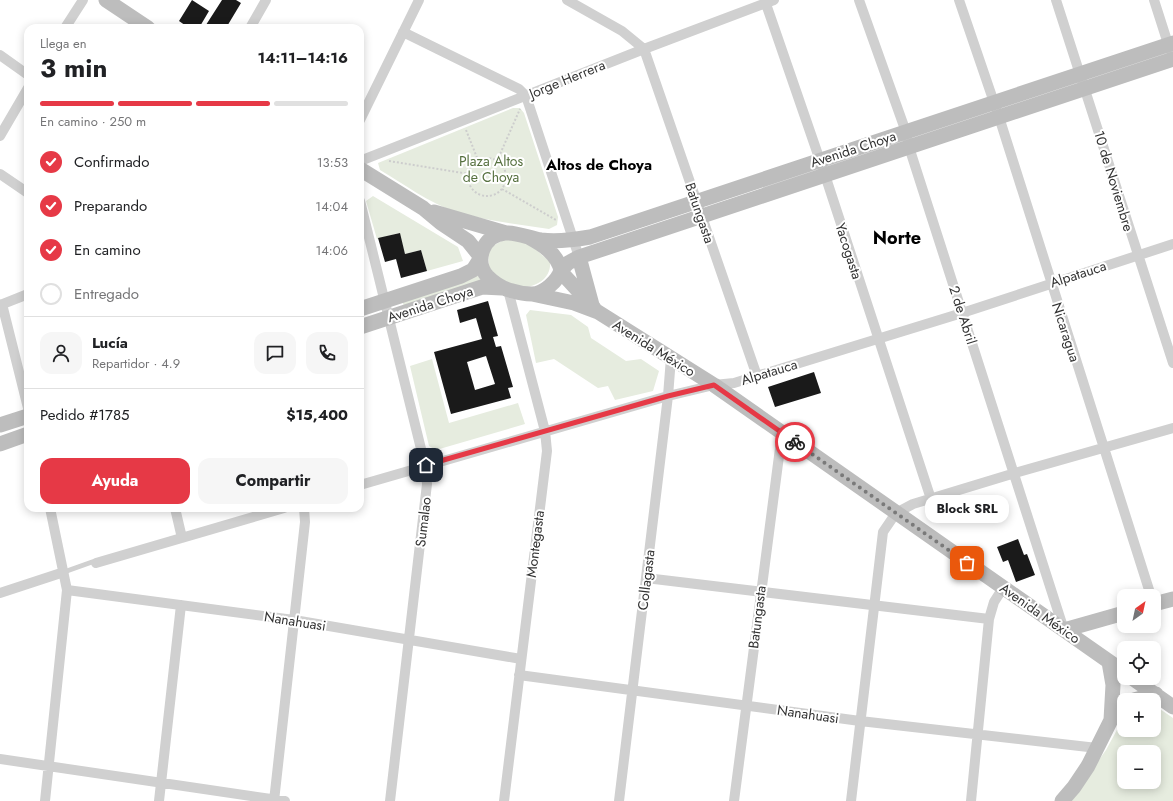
<!DOCTYPE html>
<html lang="es">
<meta charset="utf-8">
<style>
:root{--surface:#fff;--page:#f6f6f6;--text:#202124;--muted:#757577;--line:#e0e0e0;--accent:#e63946}
body{margin:0;font-family:Jost,sans-serif;background:var(--page);color:var(--text);height:100vh;display:flex;flex-direction:column;font-size:15px;white-space:nowrap}
*{box-sizing:border-box;margin:0}
p{font-size:13px;color:var(--muted)}
.icon{flex:none;width:22px;height:22px;fill:none;stroke:currentColor;stroke-width:2;stroke-linecap:round;stroke-linejoin:round}
.map{position:relative;flex:1;overflow:hidden}
.drawer{position:absolute;left:24px;top:24px;width:340px;height:488px;display:flex;flex-direction:column;background:var(--surface);border-radius:12px;box-shadow:0 2px 10px #0003}
.drawer>*{flex:none}
.needle{width:26px;rotate:33deg}
.tools{position:absolute;left:1117px;top:589px;display:grid;gap:8px}
.tools a{display:grid;place-items:center;width:44px;height:44px;border-radius:8px;background:var(--surface);box-shadow:0 2px 10px #0003;font-size:20px}
.pin{position:absolute;display:grid;place-items:center;width:34px;height:34px;color:#fff;margin:-17px;border-radius:8px;box-shadow:0 2px 6px #0006}
.courier{position:absolute;display:grid;place-items:center;width:40px;height:40px;margin:-20px;border:3px solid #e63946;border-radius:50%;background:#fff;color:#222;box-shadow:0 1px 5px #0007}
.bubble{position:absolute;height:28px;border-radius:12px;background:var(--surface);box-shadow:0 2px 10px #0003;font-size:13px;font-weight:700;line-height:28px;text-align:center}
.summary em{font-style:normal;font-weight:700}
.summary div{display:flex;flex-direction:column-reverse}
.summary{display:flex;align-items:center;justify-content:space-between;height:68px;padding:0 16px}
h1{font-size:26px;font-weight:700;line-height:30px}
.bar{display:grid;grid-template-columns:repeat(4,1fr);gap:6px 4px;align-content:center;height:48px;padding:0 16px}
.bar i{height:5px;border-radius:3px;background:var(--line)}
.bar .on{background:var(--accent)}
.bar p{grid-column:span 4}
.line{display:flex;align-items:center;gap:10px;padding:0 16px;border-top:1px solid var(--line)}
.line div{flex:1}
.round{display:grid;place-items:center;flex:none;width:42px;height:42px;border-radius:12px;background:var(--page)}
ol{padding:0 16px;list-style:none}
li{display:flex;align-items:center;gap:12px;height:44px}
li p{margin-inline-start:auto}
li .icon{padding:4px;border-radius:50%;background:var(--accent);color:#fff;stroke-width:4}
li:last-child{color:var(--muted)}
li i{width:22px;height:22px;border:2px solid var(--line);border-radius:50%}
.button{display:flex;gap:8px;margin-top:auto;padding:8px 16px}
.button a{flex:1;height:46px;border-radius:12px;background:var(--accent);color:#fff;font-size:16px;font-weight:700;line-height:46px;text-align:center}
.button a+a{background:var(--page);color:var(--text)}
.map>svg:first-child{display:block}
.green{fill:#e6ecdf;fill-rule:evenodd}
.building{fill:#1a1a1a;fill-rule:evenodd}
.lines{fill:none;stroke-linecap:round;stroke-linejoin:round}
.path{stroke:#cdcdcd;stroke-width:2;stroke-dasharray:2 2;stroke-linecap:butt}
.lane{stroke:#d0d0d0;stroke-width:5}
.street{stroke:#d0d0d0;stroke-width:10}
.secondary{stroke:#bdbdbd;stroke-width:15}
.done{stroke:#7a7a7a;stroke-width:4;stroke-dasharray:0 7.2}
.route{stroke:#e63946;stroke-width:5}
.labels{text-anchor:middle;stroke-width:4;stroke-linejoin:round;paint-order:stroke}
.street-label{font-size:14px;fill:#333;stroke:#fff}
.park-label{font-size:14px;fill:#56703f;stroke:#fff}
.neighbourhood-label{font-size:15px;font-weight:bold;fill:#000;stroke:#fff}
.district-label{font-size:18px;font-weight:bold;fill:#000;stroke:#fff}
</style>
<div class="map">
<svg width="1173" height="801" viewBox="0 0 1173 801">
<rect width="100%" height="100%" fill="#fff"/>
<path class="green" d="M513,108H520L524,113L558,217L557,225L549,229C518,224 485,221 456,212C429,203 404,184 380,170L378,163Z
M373,196L458,247L463,261L427,271L421,250L405,254L399,233L377,239L366,201Z
M505,239L525,240L550,262C552,284 523,293 506,283C500,280 494,274 489,269L488,249Z
M477,275L483,282L404,306L402,301Z
M530,310L571,315L588,327L591,338L626,361L641,359L659,371L653,391L615,400L608,386L598,388L554,359L536,363L526,315Z
M432,359L449,423L518,403L525,424L436,450L429,446L410,366Z
M1154,705L1173,718V801H1070L1106,750L1124,717V730H1154ZM1124,752H1154V782H1124Z"/>
<path class="building" d="M192,0L209,11L199,28H189L179,21Z
M222,0H236L241,3L226,28H204Z
M400,233L405,254L421,250L427,271L401,278L396,259L385,262L378,238Z
M488,301L498,336L493,337L496,347L501,346L513,387L508,388L511,398L451,414L434,352L482,339L476,318L460,323L457,310ZM486,356L495,384L475,390L467,362Z
M814,372L821,393L775,407L768,387Z
M1018,539L1024,555L1027,554L1035,575L1016,582L1008,560L1003,562L997,547Z"/>
<g class="lines">
<path class="path" d="M466,130L478,160
M468 177a19 19 0 1 1 38 0a19 19 0 1 1-38 0Z
M389,161L469,174
M497,161L520,109
M502,189L556,220"/>
<path class="lane" d="M64,572L92,562L96,563"/>
<path class="street" d="M567,0L622,31L644,49L757,376
M859,0L906,132L909,147L1064,630
M959,0L999,117L1151,596
M1056,0L1173,363
M1154,0L1170,50
M766,4L825,175L931,499
M65,28L83,0
M250,28L266,0
M403,32L519,89L526,96L579,257
M0,55L28,75
M360,120L419,0
M0,136L28,88
M360,161L644,49L774,0
M0,174L28,193
M360,201L425,465L427,484L390,801
M2,304L28,408
M0,305L28,294
M360,485L668,396L714,385L734,383L962,313L1173,244
M175,508L182,538
M96,563L284,508
M646,578L989,619
M67,590L294,620L521,659
M0,593L64,572
M519,675L860,721L1097,748
M0,759L285,801
M45,801L67,590L50,508
M159,801L181,605
M274,801L305,522L304,508
M504,801L547,451L545,431L508,290
M619,801L668,396L671,358
M734,801L782,433
M851,801L883,532L896,513L913,504L1015,473L1173,428
M971,801L989,619L994,602L1003,588"/>
<path class="secondary" d="M106,0L148,28
M360,169L423,208L441,223L468,241L480,256
M434,212L506,233
M530,238C543,245 557,254 561,270C558,281 543,294 532,294C526,294 519,293 513,291C503,289 495,284 487,276C474,261 483,235 505,233C516,232 529,238 541,240C557,242 573,240 590,237L1173,43
M579,257L592,305
M561,270L568,263L579,257L1173,59
M561,272L594,308
M532,294L574,303L598,312L714,385L1124,672
M360,309L461,276L473,270L480,259
M360,327L482,287L502,288
M0,425L28,416
M0,444L28,434
M1154,604L1173,599
M1064,630L1124,613
M1109,662L1113,685L1111,720
M1132,678L1173,707
M1134,700L1156,694
M1062,801L1074,787L1088,766L1111,720L1124,706"/>
</g>
<g class="lines">
<path class="done" d="M795,442L967,563"/>
<path class="route" d="M426,465L668,396L714,385L795,442"/>
</g>
<g class="labels">
<g class="street-label">
<text transform="translate(567 79) rotate(-22)" y="5">Jorge Herrera</text>
<text transform="translate(853 149) rotate(-18)" y="5">Avenida Choya</text>
<text transform="translate(1114 181) rotate(73)" y="5">10 de Noviembre</text>
<text transform="translate(700 213) rotate(71)" y="5">Batungasta</text>
<text transform="translate(849 251) rotate(72)" y="5">Yacogasta</text>
<text transform="translate(1078 274) rotate(-18)" y="5">Alpatauca</text>
<text transform="translate(430 304) rotate(-18)" y="5">Avenida Choya</text>
<text transform="translate(963 315) rotate(72)" y="5">2 de Abril</text>
<text transform="translate(1066 332) rotate(72)" y="5">Nicaragua</text>
<text transform="translate(654 348) rotate(32)" y="5">Avenida México</text>
<text transform="translate(769 372) rotate(-17)" y="5">Alpatauca</text>
<text transform="translate(423 522) rotate(-83)" y="5">Sumalao</text>
<text transform="translate(535 544) rotate(-83)" y="5">Montegasta</text>
<text transform="translate(646 580) rotate(-83)" y="5">Collagasta</text>
<text transform="translate(1040 613) rotate(35)" y="5">Avenida México</text>
<text transform="translate(757 617) rotate(-83)" y="5">Batungasta</text>
<text transform="translate(295 621) rotate(9)" y="5">Nanahuasi</text>
<text transform="translate(808 714) rotate(8)" y="5">Nanahuasi</text>
</g>
<g class="park-label">
<text x="491" y="166">Plaza Altos<tspan x="491" dy="16">de Choya</tspan></text>
</g>
<g class="neighbourhood-label">
<text x="599" y="170">Altos de Choya</text>
</g>
<g class="district-label">
<text x="897" y="244">Norte</text>
</g>
</g>
</svg>
<div class="tools">
<a><svg class="needle" viewBox="-14 -14 28 28"><path d="M0-13l5 13h-10z" fill="#e53935"/><path d="M0 13l5-13h-10z" fill="#757577"/></svg></a>
<a><svg class="icon" aria-label="locate" viewBox="0 0 24 24"><circle cx="12" cy="12" r="6"/><path d="M12 2v4M12 18v4M2 12h4M18 12h4"/></svg></a>
<a>+</a>
<a>−</a>
</div>
<div class="pin" style="left:967px;top:563px;background:#ea580c"><svg class="icon" aria-label="bag" viewBox="0 0 24 24"><path d="M5 8h14l-1 12H6zM9 8a3 3 0 0 1 6 0"/></svg></div>
<div class="pin" style="left:426px;top:465px;background:#1f2937"><svg class="icon" aria-label="home" viewBox="0 0 24 24"><path d="M3 11l9-7 9 7M6 9v11h12V9"/></svg></div>
<div class="courier" style="left:795px;top:442px"><svg class="icon" aria-label="bike" viewBox="0 0 24 24"><circle cx="6" cy="16" r="4"/><circle cx="18" cy="16" r="4"/><path d="M6 16l4-8h5l3 8M10 8l3 8H6M13 5h3"/></svg></div>
<div class="bubble" style="left:925px;top:495px;width:84px">Block SRL</div>
<section class="drawer">
<div class="summary"><div><h1>3 min</h1><p>Llega en</p></div><em>14:11–14:16</em></div>
<div class="bar"><i class="on"></i><i class="on"></i><i class="on"></i><i></i><p>En camino · 250 m</p></div>
<ol>
<li><svg class="icon" aria-label="check" viewBox="0 0 24 24"><path d="M5 12l5 5 9-10"/></svg>Confirmado<p>13:53</p></li>
<li><svg class="icon" aria-label="check" viewBox="0 0 24 24"><path d="M5 12l5 5 9-10"/></svg>Preparando<p>14:04</p></li>
<li><svg class="icon" aria-label="check" viewBox="0 0 24 24"><path d="M5 12l5 5 9-10"/></svg>En camino<p>14:06</p></li>
<li><i></i>Entregado</li>
</ol>
<div class="line" style="height:72px"><a class="round"><svg class="icon" aria-label="person" viewBox="0 0 24 24"><circle cx="12" cy="8" r="4"/><path d="M4 21q1-7 8-7t8 7"/></svg></a><div><b>Lucía</b><p>Repartidor · 4.9</p></div><a class="round"><svg class="icon" aria-label="chat" viewBox="0 0 24 24"><path d="M4 5h16v11H9l-5 4z"/></svg></a><a class="round"><svg class="icon" aria-label="phone" viewBox="0 0 24 24"><path d="M5 4h4l2 5-3 2q2 4 5 5l2-3 5 2v4C11 20 4 13 5 4z"/></svg></a></div>
<div class="line" style="height:52px"><div>Pedido #1785</div><b>$15,400</b></div>
<div class="button"><a>Ayuda</a><a>Compartir</a></div>
</section>
</div>
